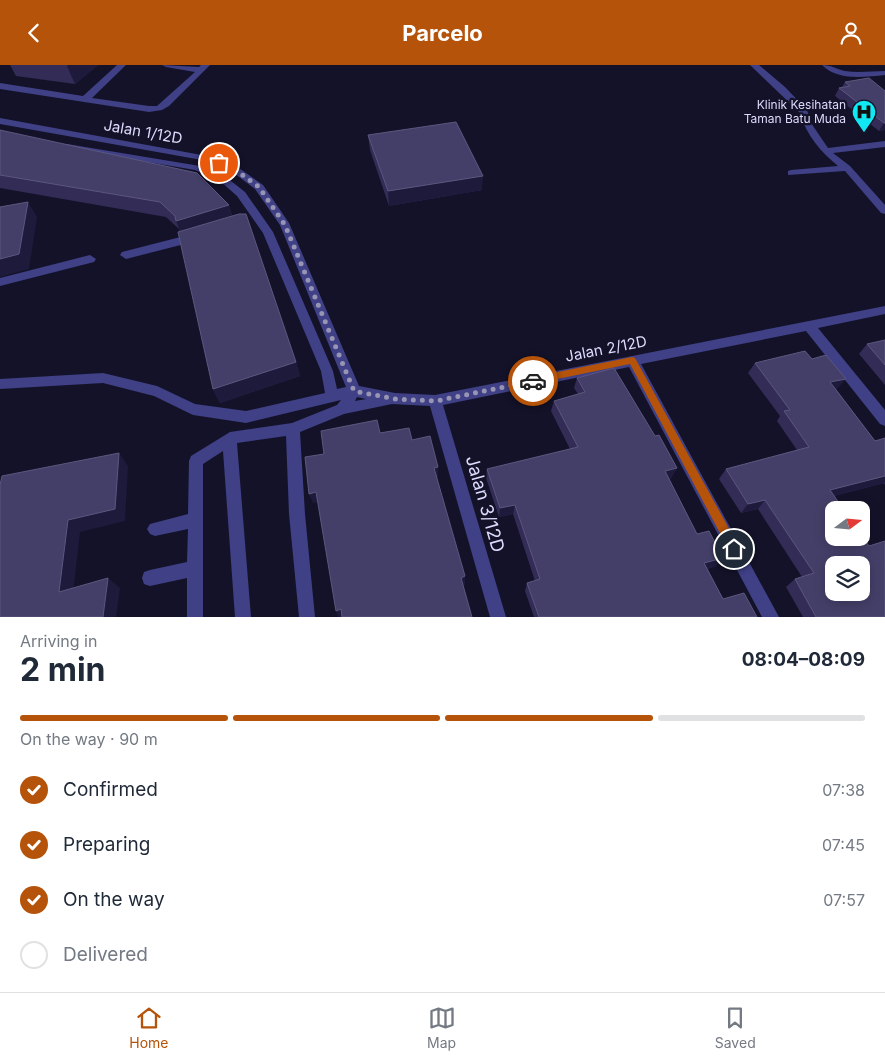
<!DOCTYPE html>
<meta charset="utf-8">
<style>
:root{--surface:#fff;--page:#f2f2f3;--text:#1f2937;--muted:#747a83;--line:#e0e1e3;--accent:#b45309}
body{margin:0;font-family:Inter,sans-serif;background:var(--page);color:var(--text);height:100vh;display:flex;flex-direction:column;font-size:19px;white-space:nowrap}
*{box-sizing:border-box;margin:0}
p{font-size:16px;color:var(--muted)}
.icon{flex:none;width:28px;height:28px;fill:none;stroke:currentColor;stroke-width:2;stroke-linecap:round;stroke-linejoin:round}
.map{position:relative;height:552px;overflow:hidden}
.panel{display:flex;flex-direction:column;background:var(--surface);flex:1}
.panel>*{flex:none}
.needle{width:32px;rotate:74deg}
.controls{position:absolute;left:825px;top:436px;display:grid;gap:10px}
.controls a{display:grid;place-items:center;width:45px;height:45px;border-radius:10px;background:var(--surface);box-shadow:0 2px 12px #0003;font-size:25px}
.pin{position:absolute;display:grid;place-items:center;width:42px;height:42px;color:#fff;margin:-21px;border:2px solid #fff;border-radius:50%;box-shadow:0 1px 5px #0007}
.courier{position:absolute;display:grid;place-items:center;width:50px;height:50px;margin:-25px;border:4px solid #b45309;border-radius:50%;background:#fff;color:#222;box-shadow:0 1px 6px #0007}
.summary em{font-style:normal;font-weight:700}
.summary div{display:flex;flex-direction:column-reverse}
.summary{display:flex;align-items:center;justify-content:space-between;height:85px;padding:0 20px}
h1{font-size:32px;font-weight:700;line-height:38px}
.bar{display:grid;grid-template-columns:repeat(4,1fr);gap:8px 5px;align-content:center;height:60px;padding:0 20px}
.bar i{height:6px;border-radius:4px;background:var(--line)}
.bar .active{background:var(--accent)}
.bar p{grid-column:span 4}
ol{padding:0 20px;list-style:none}
li{display:flex;align-items:center;gap:15px;height:55px}
li p{margin-inline-start:auto}
li .icon{padding:5px;border-radius:50%;background:var(--accent);color:#fff;stroke-width:4}
li:last-child{color:var(--muted)}
li i{width:28px;height:28px;border:2px solid var(--line);border-radius:50%}
header{display:flex;justify-content:space-between;align-items:center;height:65px;padding:0 20px;background:var(--accent);color:#fff;font-size:22px;font-weight:700}
.dock{display:flex;justify-content:space-around;align-items:center;height:70px;border-top:1px solid var(--line);background:var(--surface);font-size:14px;color:var(--muted)}
.dock a{display:grid;justify-items:center;gap:2px}
.dock .active{color:var(--accent)}
.map>svg:first-child{display:block}
.lines{fill:none;stroke-linecap:round;stroke-linejoin:round}
.minor{fill:#3f4085;fill-rule:evenodd}
.wall{fill:#322c56}
.shaded-wall{fill:#1e1a3c}
.building{fill:#443f68;stroke:#5c577f;fill-rule:evenodd}
.route{fill:#b45309}
.done{stroke:#9795b3;stroke-width:5;stroke-dasharray:0 9}
.labels{text-anchor:middle;stroke-width:4.5;stroke-linejoin:round;paint-order:stroke}
.far-poi-label{font-size:12px;fill:#dddbfd;stroke:#141229;text-anchor:end}
.street-label{font-size:15px;fill:#dddbfd;stroke:#141229}
.near-street-label{font-size:18px;fill:#dddbfd;stroke:#141229}
</style>
<header><svg class="icon" aria-label="back" viewBox="0 0 24 24"><path d="M15 5l-7 7 7 7"/></svg>Parcelo<svg class="icon" aria-label="person" viewBox="0 0 24 24"><circle cx="12" cy="8" r="4"/><path d="M4 21q1-7 8-7t8 7"/></svg></header>
<div class="map">
<svg width="885" height="552" viewBox="0 0 885 552">
<rect width="100%" height="100%" fill="#141229"/>
<g class="lines">
<path class="minor" d="M117,0H126L92,33L149,41H157L195,7L166,2L162,0L199,2L201,0H210L169,41L162,45L149,47L0,24V18L83,31Z
M750,0H759L785,22L807,45L811,58L828,83L885,76V82L833,88L850,101L885,140V149L881,148L845,106L788,110V106L791,105L838,101C821,87 806,70 800,48Z
M822,0C831,0 836,4 845,6C858,8 872,6 885,6V10C864,12 838,16 822,0Z
M0,53L207,91L236,101L263,120L289,158L359,321L395,328L435,330L885,241V249L818,263L885,345V361L880,359L806,266L641,299L779,552H762L629,302L443,340L506,552H490L430,341L392,339L344,349L300,367L305,449L315,552H299L289,449L286,371L237,378L251,552H235L223,386L203,399V552H187V513L150,521L144,519L142,513L144,507L150,505L187,497L188,464L155,471L150,469L147,464L150,459L188,449L189,396L191,391L230,367L292,358L337,340L341,335L246,358L193,350L154,331L103,318L0,324V314L103,308L157,321L195,339L246,346L325,328L321,306L263,168L237,131L220,116L195,105L70,84L67,83V79L200,101L226,112L245,127L273,167L333,306L337,324L346,322L280,160L255,124L230,105L202,95L0,59ZM357,332L366,334L355,336Z
M196,168L200,169L201,172L200,175L126,194L120,190L122,187Z
M90,190L96,194L94,197L0,221V213Z"/>
</g>
<path class="wall" d="M10,0H98L75,19L16,11Z
M845,17L885,26V65L879,66L835,31L839,23L842,22Z
M0,65L233,151L296,297L300,311L220,338L213,324L179,164L166,152L0,123Z
M368,70L482,125L389,141L370,85Z
M885,275V320L859,289L867,279Z
M755,298L837,324H836L875,376L885,373V420L884,418L834,431L885,552H803L786,522L795,514L802,512L758,444L741,448L719,414L726,404L797,385L777,356L780,351L748,308Z
M577,313L655,371L677,403L671,413L669,414L697,469L716,501L707,504L723,534L757,552H534L525,526L527,518L535,516L513,449L499,452L486,413L487,404L570,384L551,346L554,336L578,329L574,323Z"/>
<path class="shaded-wall" d="M68,0H98L75,19L67,1Z
M884,58H885V65L879,66Z
M483,111L482,125L389,141L388,126Z
M28,137L37,152L29,204L0,212V194Z
M229,140L234,155L182,171L176,156Z
M296,297L300,311L220,338L213,324Z
M846,314L837,324L823,328L830,317Z
M119,388L128,401L125,456L80,467L72,537L59,527L68,455Z
M438,402V412L434,413V403Z
M677,403L671,413L660,416L665,406Z
M885,411V417L884,418L821,434L830,425Z
M316,427L319,437L313,438L309,429Z
M765,435L758,444L741,448L748,439Z
M515,440L513,449L499,452L500,443Z
M723,493L716,501L697,507L704,498Z
M465,511V520L461,521V513Z
M108,513L120,523L116,552H103Z
M341,544L343,552H338L336,546Z"/>
<path class="building" d="M869,13L885,26V58H884L839,23L850,21L845,17Z
M456,57L483,111L388,126L368,70Z
M0,65L197,108L229,140L176,156L175,151L160,137L0,110Z
M28,137L19,189L0,194V142Z
M239,149H246L296,297L213,324L178,167Z
M885,275V300L867,279Z
M805,286L812,294L826,290L846,314L830,317L875,376L885,373V411L830,425L844,445H834V472H861V470L869,481L885,476V552H816L795,514L814,508L765,435L748,439L726,404L809,382L784,346L790,345L755,298ZM834,500H861V528H834Z
M614,303L655,371L659,370L677,403L665,406L697,469L709,466L723,493L704,498L723,534L744,528L757,552H539L527,518L540,514L515,440L500,443L487,404L578,382L554,336L585,327L577,313Z
M377,355L380,368L409,363L412,375L430,371L438,402L434,403L465,511L461,513L472,552H342L341,544L336,546L316,427L309,429L305,392L324,389L321,366Z
M119,388L115,444L68,455L59,527L108,513L103,552H0V420L2,411Z"/>
<path class="route" d="M632,292L635,293L738,480V487H730L630,299L533,319L529,316L533,312Z"/>
<g class="lines">
<path class="done" d="M219,98L233,103L259,122L285,160L354,326L395,334L436,336L533,316"/>
</g>
<defs>
<symbol id="hospital-pin" viewBox="-11 -11 22 30"><path d="M0 17L-7.5 6A9.5 9.5 0 1 1 7.5 6Z" fill="#11e8f3" stroke="#141229"/><path d="M-5-5h3v3.5h4V-5h3V5h-3V1.5h-4V5h-3Z" fill="#111"/></symbol>
</defs>
<g fill-rule="evenodd">
<use href="#hospital-pin" x="850" y="33" width="28" height="38"/>
</g>
<g class="labels">
<g class="far-poi-label">
<text x="846" y="44">Klinik Kesihatan<tspan x="846" dy="14">Taman Batu Muda</tspan></text>
</g>
<g class="street-label">
<text transform="translate(143 67) rotate(10)" y="5">Jalan 1/12D</text>
<text transform="translate(606 284) rotate(-11)" y="5">Jalan 2/12D</text>
</g>
<g class="near-street-label">
<text transform="translate(485 439) rotate(74)" y="6">Jalan 3/12D</text>
</g>
</g>
</svg>
<div class="controls">
<a><svg class="needle" viewBox="-14 -14 28 28"><path d="M0-13l5 13h-10z" fill="#e53935"/><path d="M0 13l5-13h-10z" fill="#747a83"/></svg></a>
<a><svg class="icon" aria-label="layers" viewBox="0 0 24 24"><path d="M12 4l9 5-9 5-9-5zM3 14l9 5 9-5"/></svg></a>
</div>
<div class="pin" style="left:219px;top:98px;background:#ea580c"><svg class="icon" aria-label="bag" viewBox="0 0 24 24"><path d="M5 8h14l-1 12H6zM9 8a3 3 0 0 1 6 0"/></svg></div>
<div class="pin" style="left:734px;top:484px;background:#1f2937"><svg class="icon" aria-label="home" viewBox="0 0 24 24"><path d="M3 11l9-7 9 7M6 9v11h12V9"/></svg></div>
<div class="courier" style="left:533px;top:316px"><svg class="icon" aria-label="car" viewBox="0 0 24 24"><path d="M5 17H2v-5l4-1 3-4h7l3 4 3 1v5h-3M9 17h6M6 11h13"/><circle cx="7" cy="17" r="2"/><circle cx="17" cy="17" r="2"/></svg></div>
</div>
<section class="panel">
<div class="summary"><div><h1>2 min</h1><p>Arriving in</p></div><em>08:04–08:09</em></div>
<div class="bar"><i class="active"></i><i class="active"></i><i class="active"></i><i></i><p>On the way · 90 m</p></div>
<ol>
<li><svg class="icon" aria-label="check" viewBox="0 0 24 24"><path d="M5 12l5 5 9-10"/></svg>Confirmed<p>07:38</p></li>
<li><svg class="icon" aria-label="check" viewBox="0 0 24 24"><path d="M5 12l5 5 9-10"/></svg>Preparing<p>07:45</p></li>
<li><svg class="icon" aria-label="check" viewBox="0 0 24 24"><path d="M5 12l5 5 9-10"/></svg>On the way<p>07:57</p></li>
<li><i></i>Delivered</li>
</ol>
</section>
<nav class="dock">
<a class="active"><svg class="icon" aria-label="home" viewBox="0 0 24 24"><path d="M3 11l9-7 9 7M6 9v11h12V9"/></svg>Home</a>
<a><svg class="icon" aria-label="map" viewBox="0 0 24 24"><path d="M3 6l6-2 6 2 6-2v14l-6 2-6-2-6 2zM9 4v14M15 6v14"/></svg>Map</a>
<a><svg class="icon" aria-label="saved" viewBox="0 0 24 24"><path d="M7 4h10v16l-5-4-5 4z"/></svg>Saved</a>
</nav>
